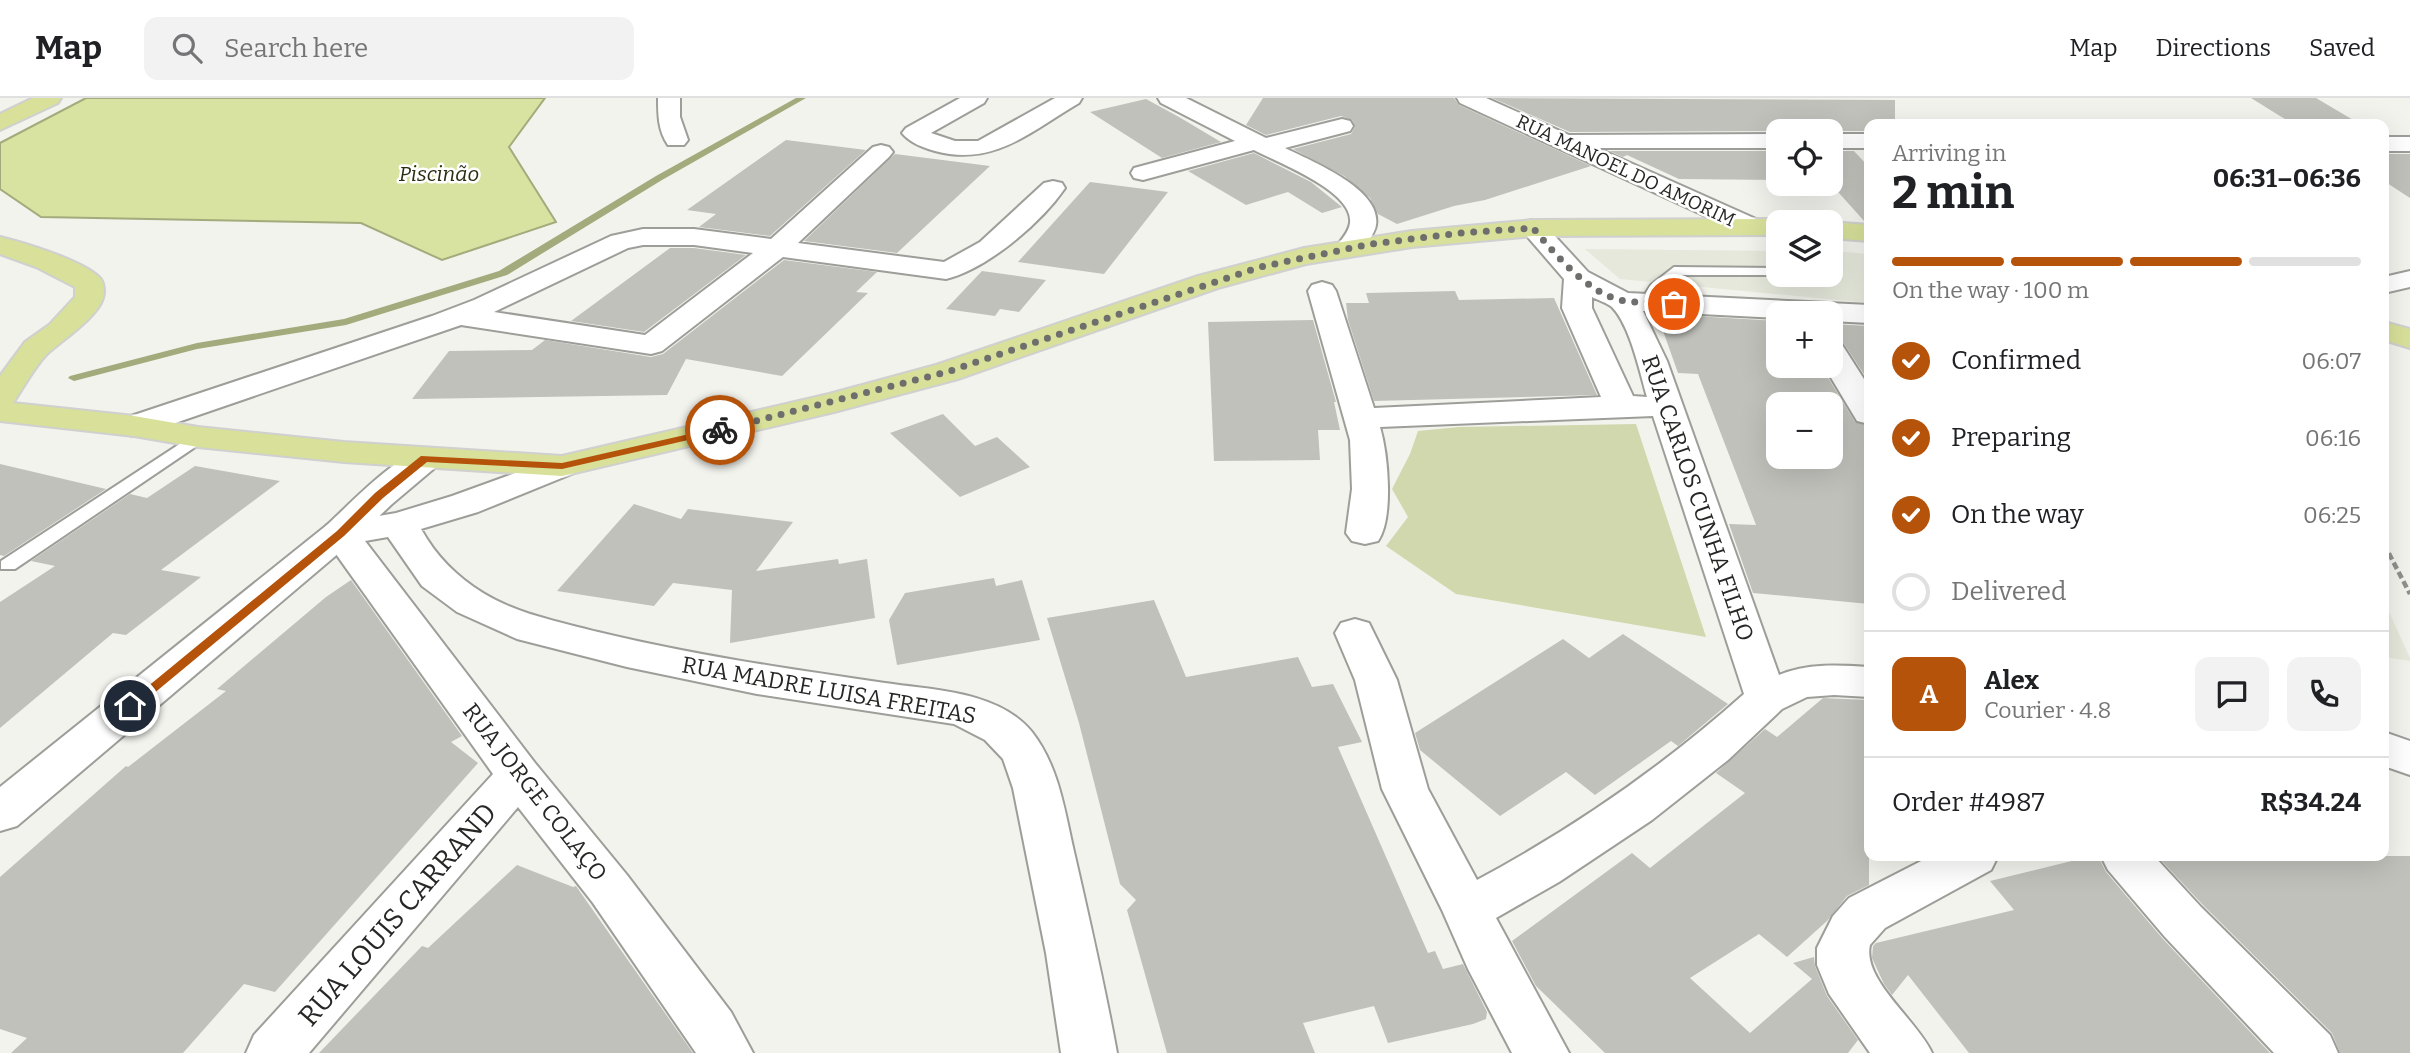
<!DOCTYPE html>
<meta charset="utf-8">
<style>
:root{--surface:#fff;--page:#f2f2f2;--text:#202124;--muted:#757577;--line:#e0e0e0;--accent:#b45309}
body{margin:0;font-family:Bitter,serif;background:var(--page);color:var(--text);height:100vh;display:flex;flex-direction:column;font-size:26px;white-space:nowrap}
*{box-sizing:border-box;margin:0}
p{font-size:23px;color:var(--muted)}
.icon{flex:none;width:38px;height:38px;fill:none;stroke:currentColor;stroke-width:2;stroke-linecap:round;stroke-linejoin:round}
.map{position:relative;flex:1;overflow:hidden}
.drawer{position:absolute;left:1864px;top:21px;width:525px;height:742px;display:flex;flex-direction:column;background:var(--surface);border-radius:14px;box-shadow:0 7px 28px #0002}
.drawer>*{flex:none}
.buttons{position:absolute;left:1766px;top:21px;display:grid;gap:14px}
.buttons a{display:grid;place-items:center;width:77px;height:77px;border-radius:14px;background:var(--surface);box-shadow:0 7px 28px #0002;font-size:35px}
.pin{position:absolute;display:grid;place-items:center;width:60px;height:60px;color:#fff;margin:-30px;border:4px solid #fff;border-radius:50%;box-shadow:0 2px 7px #0007}
.courier{position:absolute;display:grid;place-items:center;width:70px;height:70px;margin:-35px;border:5px solid #b45309;border-radius:50%;background:#fff;color:#222;box-shadow:0 2px 9px #0007}
.summary em{font-style:normal;font-weight:700}
.summary div{display:flex;flex-direction:column-reverse}
.summary{display:flex;align-items:center;justify-content:space-between;height:119px;padding:0 28px}
h1{font-size:46px;font-weight:700;line-height:52px}
.bar{display:grid;grid-template-columns:repeat(4,1fr);gap:10px 7px;align-content:center;height:84px;padding:0 28px}
.bar i{height:9px;border-radius:5px;background:var(--line)}
.bar .selected{background:var(--accent)}
.bar p{grid-column:span 4}
.line{display:flex;align-items:center;gap:18px;padding:0 28px;border-top:2px solid var(--line)}
.line div{flex:1}
.round{display:grid;place-items:center;flex:none;width:74px;height:74px;border-radius:14px;background:var(--page)}
ol{padding:0 28px;list-style:none}
li{display:flex;align-items:center;gap:21px;height:77px}
li p{margin-inline-start:auto}
li .icon{padding:7px;border-radius:50%;background:var(--accent);color:#fff;stroke-width:4}
li:last-child{color:var(--muted)}
li i{width:38px;height:38px;border:4px solid var(--line);border-radius:50%}
header{display:flex;align-items:center;gap:42px;box-sizing:border-box;height:98px;padding:0 35px;background:var(--surface);border-bottom:2px solid var(--line)}
header strong{font-size:33px}
nav{display:flex;gap:38px;margin-inline-start:auto;font-size:24px}
.search{width:490px;height:63px;background:var(--page);display:flex;align-items:center;gap:18px;box-sizing:border-box;padding:0 24px;border-radius:14px;color:var(--muted);font-size:26px}
.map>svg:first-child{display:block}
.built{fill:#e5e8db}
.green{fill:#d1d8ad}
.water{fill:#d8e2a1;stroke:#a3aa7c;stroke-width:2}
.lines{fill:none;stroke-linecap:round;stroke-linejoin:round}
.stream{fill:#a3aa7c;fill-rule:evenodd}
.building{fill:#c0c1bb;fill-rule:evenodd}
.service-casing{stroke:#9d9e99;stroke-width:4}
.minor-casing{stroke:#9d9e99;stroke-width:4}
.tertiary-casing{stroke:#9d9e99;stroke-width:4}
.secondary-casing{stroke:#9d9e99;stroke-width:4}
.primary-casing{stroke:#cfd0cf;stroke-width:4}
.path{stroke:#8f908c;stroke-width:4.5;stroke-dasharray:7 3.5;stroke-linecap:butt}
.service{fill:#fff;fill-rule:evenodd}
.minor{fill:#fff;fill-rule:evenodd}
.tertiary{fill:#fff;fill-rule:evenodd}
.secondary{fill:#fff;fill-rule:evenodd}
.primary{fill:#d8e09a;fill-rule:evenodd}
.route{fill:#b45309}
.done{stroke:#6e6f6c;stroke-width:7;stroke-dasharray:0 12.6}
.labels{text-anchor:middle;stroke-width:5;stroke-linejoin:round;paint-order:stroke}
.far-street-label{font-size:19px;fill:#272826;stroke:#fff}
.far-water-label{font-size:21px;font-style:italic;fill:#2a2d11;stroke:#fff}
.street-label{font-size:23px;fill:#272826;stroke:#fff}
.near-street-label{font-size:28px;fill:#272826;stroke:#fff}
</style>
<header>
<strong>Map</strong>
<div class="search"><svg class="icon" aria-label="search" viewBox="0 0 24 24"><circle cx="10" cy="10" r="6"/><path d="M15 15l6 6"/></svg>Search here</div>
<nav><a>Map</a><a>Directions</a><a>Saved</a></nav>
</header>
<div class="map">
<svg width="2410" height="955" viewBox="0 0 2410 955">
<rect width="100%" height="100%" fill="#f2f3ed"/>
<path class="built" d="M1585,151L1778,153V177H1830L1831,153L1869,156V205L1620,181Z
M2384,503L2410,560V563L2384,559Z"/>
<path class="green" d="M1636,326L1706,539L1456,496L1386,448L1408,419L1392,391L1410,356L1418,333L1459,329Z"/>
<path class="water" d="M86,0H545L509,49L556,124L442,162L361,125L41,119L0,91V45Z"/>
<g class="lines">
<path class="stream" d="M796,0H806L662,82L507,177L346,227L197,251L74,283L68,280L70,278L197,245L344,221L499,173L656,78Z"/>
</g>
<path class="building" d="M1263,0H1454L1459,7L1591,68L1485,102L1454,108L1397,126L1378,116L1370,100L1344,78L1293,51L1351,36L1355,29L1352,22L1341,18L1266,37L1246,27Z
M1492,0L1895,2V26H1869V33H1785L1778,25V33L1570,34Z
M2251,0H2316L2360,26H2293Z
M1146,1L1179,19L1221,44L1162,60L1090,14Z
M786,42L866,52L770,138L699,129L716,116L687,112Z
M1609,53H1778V82L1679,81L1627,57L1623,59Z
M1830,53H1854L1869,69V124H1865L1830,85Z
M1254,55L1311,84L1342,109L1322,115L1288,94L1246,107L1188,73Z
M895,56L990,68L897,155L804,143Z
M2384,56H2410V100L2384,83Z
M1090,84L1168,94L1104,176L1018,164Z
M670,150H694L746,157L644,234L571,223Z
M784,162L877,174L856,194L868,195L782,278L686,261L667,297L412,301L449,253L532,252L545,242L651,259L663,256Z
M982,173L1046,182L1019,214L1000,211L995,218L946,211Z
M1455,193L1459,202L1554,200L1597,297L1374,303L1348,222L1346,205H1369L1366,195Z
M1678,217L1778,223V268H1821L1855,324L1869,328V506L1753,495L1729,426L1756,427L1698,276L1678,275L1662,230L1683,231ZM1778,306H1830V359H1778Z
M1313,222L1336,304H1334L1340,332H1318L1320,362L1214,363L1208,224Z
M1830,226L1869,228V284L1843,244L1830,240Z
M943,316L975,348L997,339L1030,369L960,399L890,335Z
M0,366L106,391L4,458L0,457Z
M195,368L280,383L161,472L201,479L126,537L113,535L0,630V504L55,468L31,463L130,396L147,400Z
M634,406L681,421L688,411L793,424L756,473L838,461L839,466L867,461L875,520L730,545L732,492L673,485L654,508L557,493Z
M994,480L996,488L1022,482L1040,542L897,567L889,522L905,495Z
M351,482L462,638L451,644L478,665L275,894L244,886L183,955H11L27,940L0,931V779L126,668L128,669L226,593L217,591L326,499Z
M1154,502L1186,579L1298,559L1312,589L1333,586L1362,644L1338,649L1428,855L1435,853L1443,871L1463,866L1487,914L1486,921L1473,926L1388,945L1374,908L1303,925L1315,955H1167L1127,812L1136,802L1120,786L1079,625L1047,520Z
M1623,536L1728,606L1678,648L1671,643L1595,697L1566,674L1500,718L1420,652L1415,635L1563,541L1589,560Z
M1823,600L1869,602V787L1847,798L1827,823L1787,859L1759,836L1690,880L1750,935L1812,881L1793,865L1814,859L1815,868L1827,898L1858,942L1848,955H1605L1536,888L1512,843L1632,755L1650,770L1745,695L1716,675L1765,631L1777,639Z
M2092,758H2098L2106,774L2163,841L2270,955H1969L1908,877L1892,897L1884,886L1872,860L1873,848L1876,845L2014,812L1990,783Z
M2157,758H2410V955H2340L2332,935L2203,807Z
M517,767L573,789L576,788L693,955H319L422,848L428,850Z"/>
<g class="lines">
<defs>
<path id="service" d="M1674,169L1778,170V177H1783H1678L1661,193L1652,207H1642L1640,204L1651,187Z
M198,334L204,335L206,339L204,343L15,471H1V463Z"/>
<path id="minor" d="M658,0H680V19L688,42L684,47H668C658,33 658,16 658,0Z
M960,0H987L984,5L931,35L955,43H978L1055,0H1082L1079,5C1031,33 994,69 935,53C924,50 910,45 902,35L906,30Z
M1158,0H1186L1266,40L1342,21L1350,23L1353,28L1350,33L1285,50C1311,63 1382,91 1376,127C1375,136 1365,147 1360,155L1350,157L1340,155L1336,149C1341,142 1349,134 1350,125C1354,93 1278,65 1254,52L1143,82L1134,80L1131,75L1134,70L1235,43L1161,5Z
M1457,0H1486L1569,37L1778,36V50H1597L1756,121L1760,127L1756,133L1747,135L1738,133L1460,5Z
M1830,36H1869V50H1830Z
M2384,39H2410V53H2384Z
M881,47L889,49L893,54L889,59L798,145L944,164L980,144L1044,85L1053,83L1062,85L1065,90C1041,125 987,171 946,181L783,159L662,253L651,256L461,227L146,335L134,338L122,335L117,328L122,321L432,218L474,202L611,138L643,131H694L771,141L873,49ZM643,147H694L753,155L645,237L494,214L628,150Z
M1533,122L1542,124L1588,174L1628,195L1869,207V225L1830,223V215H1778V220L1643,213L1667,263L1779,577C1807,565 1839,567 1869,569V599L1834,597L1807,599L1782,611L1728,662L1652,722L1559,784L1496,820L1569,955H1512L1468,871L1442,812L1382,691L1355,582L1335,535L1341,525L1355,521L1369,525L1397,582L1428,691L1477,782C1574,730 1662,669 1744,596L1653,318L1380,329C1388,356 1394,420 1378,443L1365,446L1352,443L1346,435L1352,391L1350,342L1308,193L1312,187L1322,184L1332,187L1336,193L1374,310L1601,299L1562,210L1564,181L1520,130L1524,124ZM1592,199C1598,202 1607,205 1612,209C1630,227 1640,275 1647,299L1633,298L1592,210Z
M1830,242L1841,245L1869,289V326L1857,323L1824,268H1830Z
M562,358L574,361L579,368L574,375L478,414L421,431C436,458 457,479 483,495C517,516 560,524 598,534C693,557 789,571 885,585C932,592 999,593 1032,634C1060,670 1065,716 1075,758C1090,824 1105,889 1117,955H1061L1046,855L1013,690L1003,661L985,642L954,626L757,596L627,569L517,541L457,514L422,488L388,439L365,443L535,665L627,777L731,914L753,955H696L593,805L518,709L309,955H246L254,937L493,676L321,435L327,427L396,415L452,398Z
M2384,634L2410,643V677L2384,668Z
M1931,758H1998L1991,772L1885,830L1870,847C1862,882 1917,922 1932,955H1870L1829,896L1817,867V850L1833,818L1849,800Z
M2101,758H2154L2201,809L2330,937L2338,955H2274L2165,839L2108,772Z"/>
<path id="tertiary" d="M2410,173V189L2384,195V179Z"/>
<path id="secondary" d="M425,351L437,354L442,361L437,368L392,406L353,443L17,728L0,733V689L327,427C351,405 395,358 425,351Z"/>
<path id="primary" d="M33,0H61L58,5L0,32V16Z
M1778,121L1788,124H1778V137L1533,138L1412,149L1306,166L1218,190L958,281L834,314L562,378L344,364L198,349L134,338L0,323V278L25,244L49,227L75,199V189L36,169L0,156V139C25,145 81,162 99,179C104,183 105,194 103,200C98,219 61,243 47,256C34,269 24,289 13,305L134,318L198,329L344,344L562,358L829,296L936,267L1198,178L1304,150L1412,133L1533,122Z
M1829,124H1830L1869,127V143L1830,140Z
M2384,224L2410,231V250L2384,242Z"/>
</defs>
<use href="#service" class="service-casing"/>
<use href="#minor" class="minor-casing"/>
<use href="#tertiary" class="tertiary-casing"/>
<use href="#secondary" class="secondary-casing"/>
<use href="#primary" class="primary-casing"/>
<path class="path" d="M2384,446L2410,496"/>
<use href="#service" class="service"/>
<use href="#minor" class="minor"/>
<use href="#tertiary" class="tertiary"/>
<use href="#secondary" class="secondary"/>
<use href="#primary" class="primary"/>
</g>
<path class="route" d="M720,329L725,332L723,334L562,371L427,364L383,400L344,438L135,611H126L124,608L337,433L375,395L421,358L562,365Z"/>
<g class="lines">
<path class="done" d="M720,332L947,274L1260,169L1371,146L1461,135L1533,130C1555,156 1590,198 1625,203C1641,205 1658,205 1674,206"/>
</g>
<g class="labels">
<g class="far-street-label">
<text transform="translate(1626 72) rotate(25)" y="7">RUA MANOEL DO AMORIM</text>
</g>
<g class="far-water-label">
<text x="439" y="83">Piscinão</text>
</g>
<g class="street-label">
<text transform="translate(1698 400) rotate(71)" y="8">RUA CARLOS CUNHA FILHO</text>
<text transform="translate(829 592) rotate(10)" y="8">RUA MADRE LUISA FREITAS</text>
<text transform="translate(535 694) rotate(52)" y="8">RUA JORGE COLAÇO</text>
</g>
<g class="near-street-label">
<text transform="translate(397 816) rotate(-49)" y="10">RUA LOUIS CARRAND</text>
</g>
</g>
</svg>
<div class="buttons">
<a><svg class="icon" aria-label="locate" viewBox="0 0 24 24"><circle cx="12" cy="12" r="6"/><path d="M12 2v4M12 18v4M2 12h4M18 12h4"/></svg></a>
<a><svg class="icon" aria-label="layers" viewBox="0 0 24 24"><path d="M12 4l9 5-9 5-9-5zM3 14l9 5 9-5"/></svg></a>
<a>+</a>
<a>−</a>
</div>
<div class="pin" style="left:1674px;top:206px;background:#ea580c"><svg class="icon" aria-label="bag" viewBox="0 0 24 24"><path d="M5 8h14l-1 12H6zM9 8a3 3 0 0 1 6 0"/></svg></div>
<div class="pin" style="left:130px;top:608px;background:#1f2937"><svg class="icon" aria-label="home" viewBox="0 0 24 24"><path d="M3 11l9-7 9 7M6 9v11h12V9"/></svg></div>
<div class="courier" style="left:720px;top:332px"><svg class="icon" aria-label="bike" viewBox="0 0 24 24"><circle cx="6" cy="16" r="4"/><circle cx="18" cy="16" r="4"/><path d="M6 16l4-8h5l3 8M10 8l3 8H6M13 5h3"/></svg></div>
<section class="drawer">
<div class="summary"><div><h1>2 min</h1><p>Arriving in</p></div><em>06:31–06:36</em></div>
<div class="bar"><i class="selected"></i><i class="selected"></i><i class="selected"></i><i></i><p>On the way · 100 m</p></div>
<ol>
<li><svg class="icon" aria-label="check" viewBox="0 0 24 24"><path d="M5 12l5 5 9-10"/></svg>Confirmed<p>06:07</p></li>
<li><svg class="icon" aria-label="check" viewBox="0 0 24 24"><path d="M5 12l5 5 9-10"/></svg>Preparing<p>06:16</p></li>
<li><svg class="icon" aria-label="check" viewBox="0 0 24 24"><path d="M5 12l5 5 9-10"/></svg>On the way<p>06:25</p></li>
<li><i></i>Delivered</li>
</ol>
<div class="line" style="height:126px"><b class="round" style="background:var(--accent);color:#fff">A</b><div><b>Alex</b><p>Courier · 4.8</p></div><a class="round"><svg class="icon" aria-label="chat" viewBox="0 0 24 24"><path d="M4 5h16v11H9l-5 4z"/></svg></a><a class="round"><svg class="icon" aria-label="phone" viewBox="0 0 24 24"><path d="M5 4h4l2 5-3 2q2 4 5 5l2-3 5 2v4C11 20 4 13 5 4z"/></svg></a></div>
<div class="line" style="height:91px"><div>Order #4987</div><b>R$34.24</b></div>
</section>
</div>
